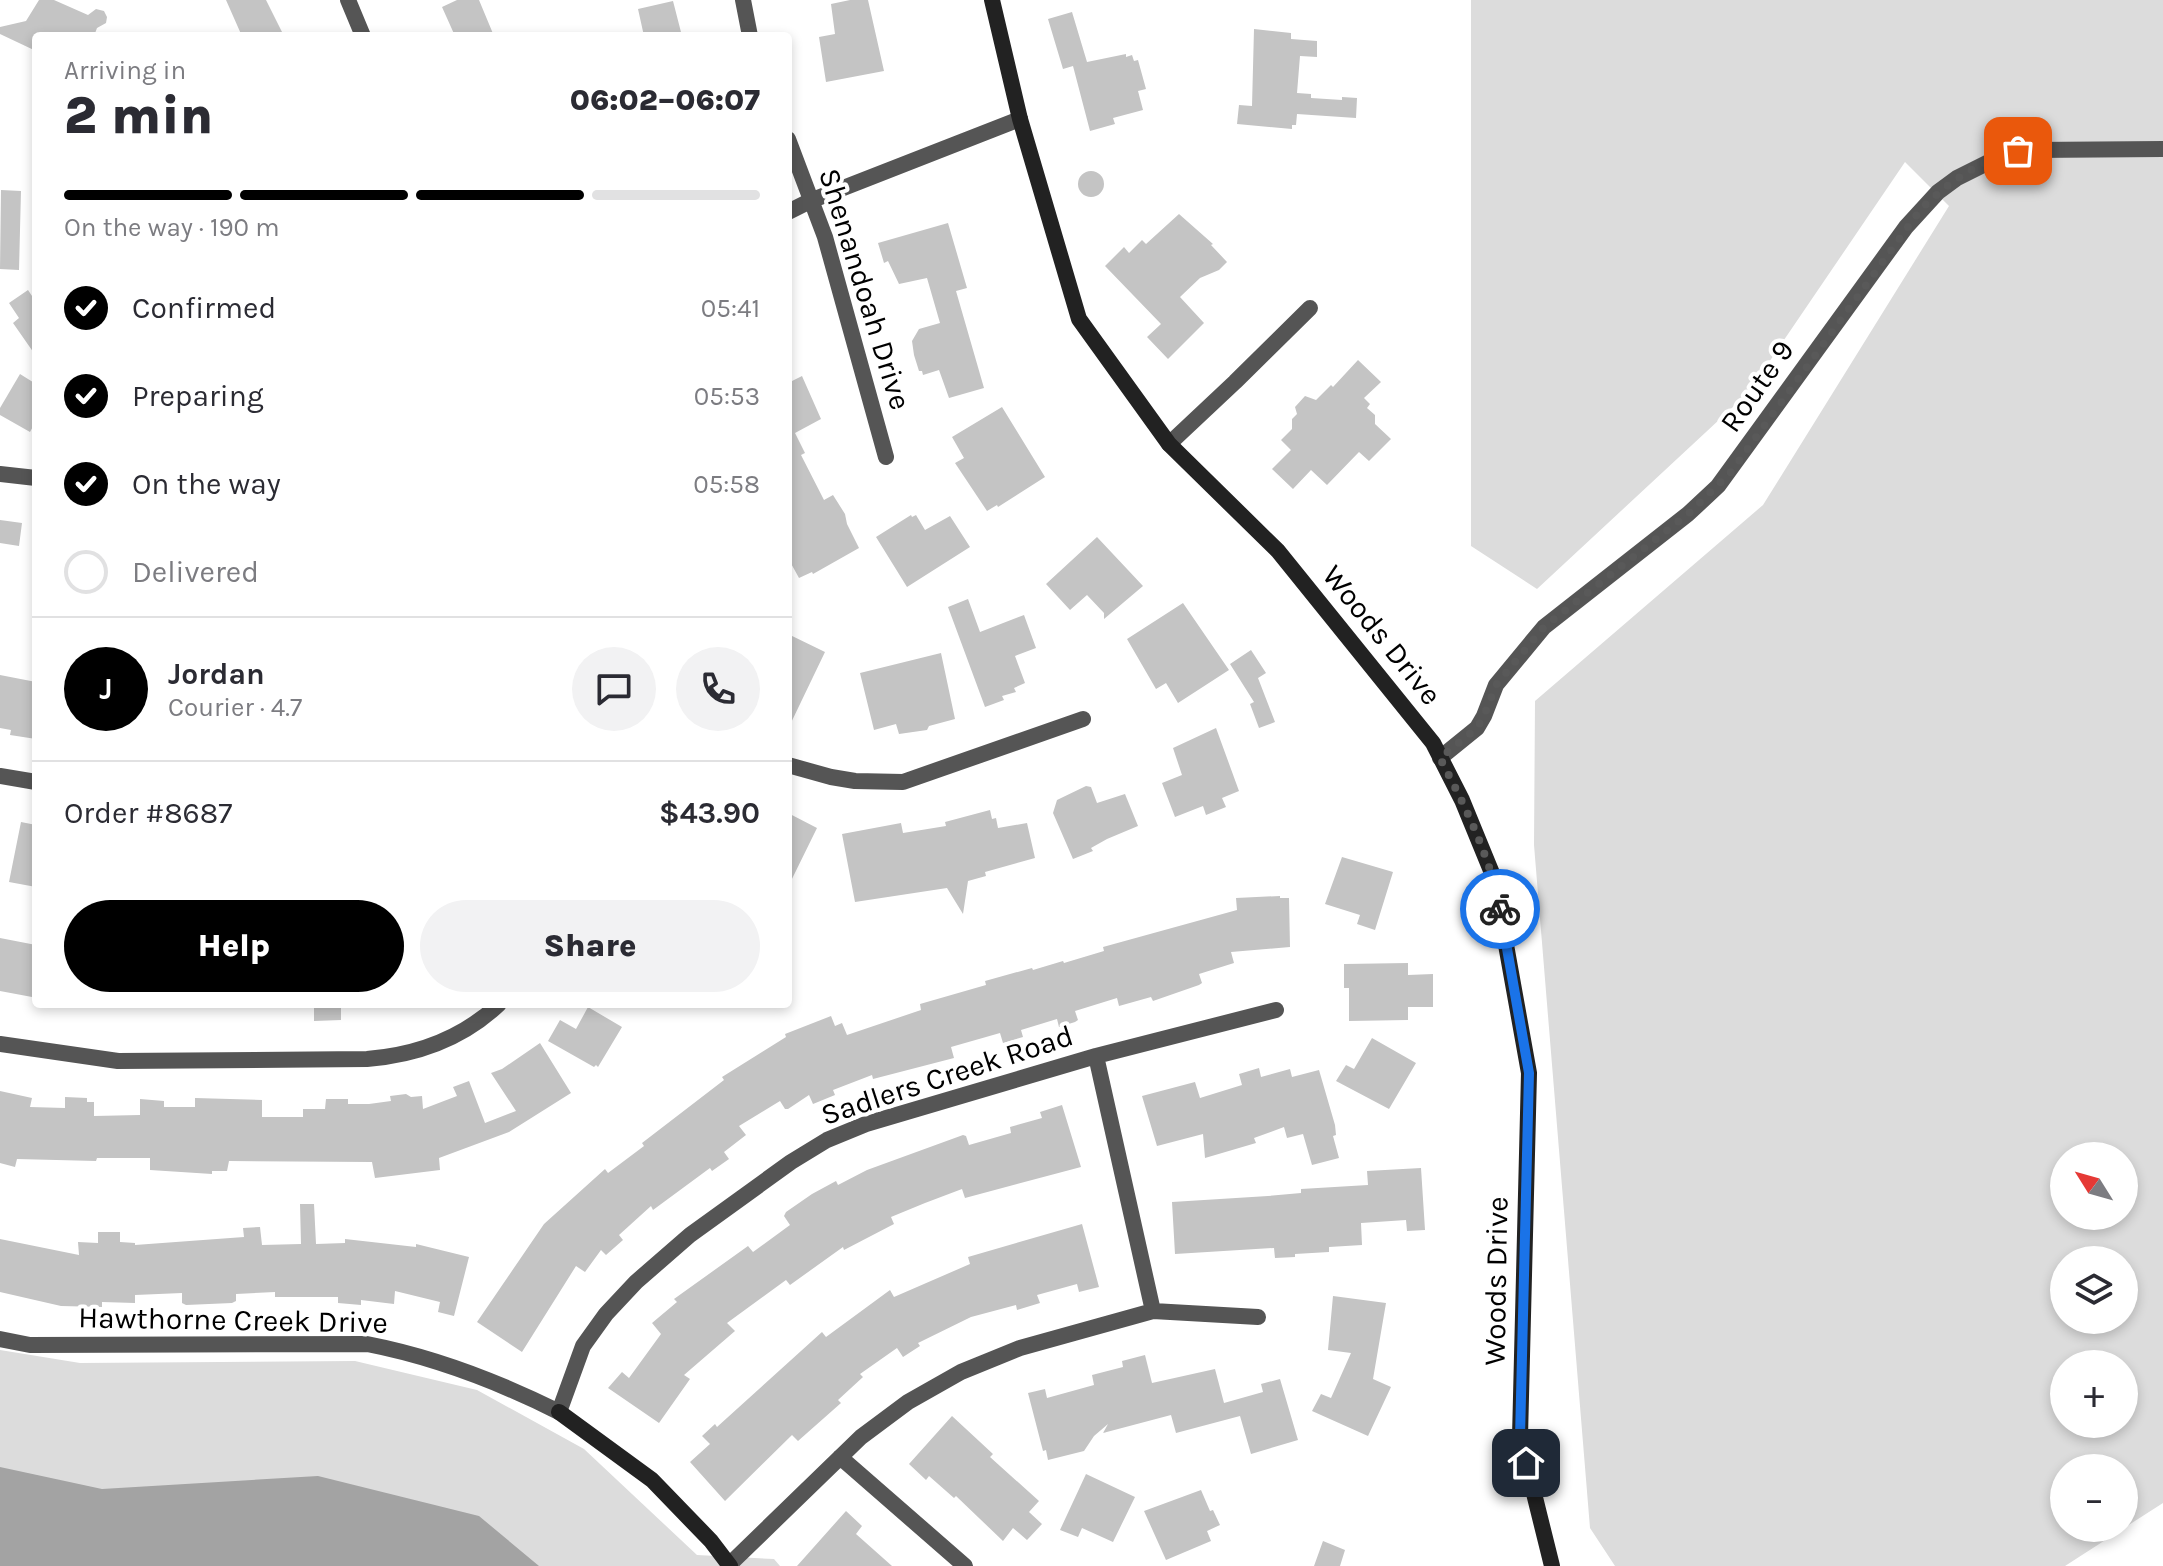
<!DOCTYPE html>
<meta charset="utf-8">
<style>
:root{--surface:#fff;--page:#f2f2f3;--text:#2b2b33;--muted:#7c7c81;--line:#e1e1e2;--accent:#000}
body{margin:0;font-family:Karla,sans-serif;background:var(--page);color:var(--text);height:100vh;display:flex;flex-direction:column;font-size:30px;white-space:nowrap}
*{box-sizing:border-box;margin:0}
p{font-size:26px;color:var(--muted)}
.icon{flex:none;width:44px;height:44px;fill:none;stroke:currentColor;stroke-width:2;stroke-linecap:round;stroke-linejoin:round}
.map{position:relative;flex:1;overflow:hidden}
.sheet{position:absolute;left:32px;top:32px;width:760px;height:976px;display:flex;flex-direction:column;background:var(--surface);border-radius:8px;box-shadow:0 4px 12px #0003}
.sheet>*{flex:none}
.needle{width:52px;rotate:307deg}
.controls{position:absolute;left:2050px;top:1142px;display:grid;gap:16px}
.controls a{display:grid;place-items:center;width:88px;height:88px;border-radius:50%;background:var(--surface);box-shadow:0 4px 12px #0003;font-size:40px}
.pin{position:absolute;display:grid;place-items:center;width:68px;height:68px;color:#fff;margin:-34px;border-radius:16px;box-shadow:0 4px 12px #0006}
.courier{position:absolute;display:grid;place-items:center;width:80px;height:80px;margin:-40px;border:6px solid #1a73e8;border-radius:50%;background:#fff;color:#222;box-shadow:0 2px 10px #0007}
.overview em{font-style:normal;font-weight:800}
.overview div{display:flex;flex-direction:column-reverse}
.overview{display:flex;align-items:center;justify-content:space-between;height:136px;padding:0 32px}
h1{font-size:52px;font-weight:800;line-height:60px}
.bar{display:grid;grid-template-columns:repeat(4,1fr);gap:12px 8px;align-content:center;height:96px;padding:0 32px}
.bar i{height:10px;border-radius:6px;background:var(--line)}
.bar .on{background:var(--accent)}
.bar p{grid-column:span 4}
.line{display:flex;align-items:center;gap:20px;padding:0 32px;border-top:2px solid var(--line)}
.line div{flex:1}
.round{display:grid;place-items:center;flex:none;width:84px;height:84px;border-radius:42px;background:var(--page)}
ol{padding:0 32px;list-style:none}
li{display:flex;align-items:center;gap:24px;height:88px}
li p{margin-inline-start:auto}
li .icon{padding:8px;border-radius:50%;background:var(--accent);color:#fff;stroke-width:4}
li:last-child{color:var(--muted)}
li i{width:44px;height:44px;border:4px solid var(--line);border-radius:50%}
.action{display:flex;gap:16px;margin-top:auto;padding:16px 32px}
.action a{flex:1;height:92px;border-radius:48px;background:var(--accent);color:#fff;font-size:32px;font-weight:800;line-height:92px;text-align:center}
.action a+a{background:var(--page);color:var(--text)}
.map>svg:first-child{display:block}
.green{fill:#dcdcdc;fill-rule:evenodd}
.water{fill:#a3a3a3}
.building{fill:#c4c4c4}
.lines{fill:none;stroke-linecap:round;stroke-linejoin:round}
.street{stroke:#555;stroke-width:16}
.secondary{stroke:#222;stroke-width:16}
.done{stroke:#595959;stroke-width:8;stroke-dasharray:0 14.4}
.route{stroke:#1a73e8;stroke-width:10}
.labels{text-anchor:middle;stroke-width:8;stroke-linejoin:round;paint-order:stroke}
.street-label{font-size:30px;fill:#000;stroke:#fff}
</style>
<div class="map">
<svg width="2163" height="1566" viewBox="0 0 2163 1566">
<rect width="100%" height="100%" fill="#fff"/>
<path class="green" d="M1471,0H2163V1503L2124,1528V1468H2064V1528H2124L2065,1566H1615L1590,1528L1534,845L1535,701L1763,505L1949,206L1905,162L1748,393L1537,589L1471,546ZM2064,1156H2124V1216H2064ZM2064,1260H2124V1320H2064ZM2064,1364H2124V1424H2064Z
M0,1350L80,1363L355,1361L477,1390L584,1449L697,1555L774,1559L780,1566H0Z"/>
<path class="water" d="M0,1467L102,1489L318,1476L479,1516L539,1566H0Z"/>
<path class="building" d="M39,0H54L88,15L96,9L104,11L107,17L106,23L97,28L94,36H36V51L0,34V27L26,21Z
M226,0H266L284,36H236L241,34Z
M457,0H479L494,36H455L442,7Z
M850,0H868L884,71L826,82L819,37L835,34L831,4Z
M673,1L682,36H644L638,9Z
M1072,12L1087,62L1126,54V57L1132,55L1134,61L1138,60L1146,89L1138,91L1143,110L1113,118L1115,124L1090,131L1073,66L1063,69L1048,19Z
M1254,29L1291,33V39L1317,41V57L1300,56L1297,93L1311,94V98L1342,100V97L1357,98L1356,118L1297,114L1296,125H1292V129L1237,124L1239,105L1252,106Z
M1078 184a13 13 0 1 1 26 0a13 13 0 1 1-26 0Z
M1,190L21,191L19,270L0,269Z
M1179,214L1213,244L1211,245L1227,262L1219,270L1200,278L1180,297L1204,323L1168,359L1147,337L1161,324L1105,266L1124,247L1129,253L1142,240L1146,244Z
M948,223L967,288L956,291L984,388L949,398L939,370L923,375L922,371H919L914,355L912,341L919,329L940,323L927,278L899,284L888,261L884,263L878,243Z
M28,290L36,302V356L13,323L19,318L9,303Z
M1358,360L1381,382L1364,398L1370,404L1367,408L1375,415V424L1391,439L1369,461L1359,452L1327,485L1311,470L1293,489L1272,469L1291,450L1281,440L1292,429V419L1297,414L1295,407L1305,396L1316,400L1331,385L1333,387Z
M20,374L36,384V421L30,432L0,415V408Z
M802,376L821,419L795,433L805,453L801,455L824,500L833,495L845,514L847,524L859,548L813,574L812,572L799,578L788,558V383Z
M1002,407L1045,477L998,507L997,505L987,511L955,463L964,458L952,437Z
M911,515L912,517L916,515L925,530L950,516L970,547L907,587L876,537Z
M0,520L22,523L19,546L0,543Z
M1097,537L1143,586L1104,619V613L1087,595L1070,610L1046,584Z
M968,599L980,632L1024,615L1036,648L1015,656L1025,683L1014,688L1016,692L1002,696L1004,700L985,707L948,607Z
M1183,603L1229,670L1178,703L1166,683L1156,689L1127,639Z
M788,634L825,652L788,729Z
M1251,650L1266,673L1258,678L1275,722L1259,728L1250,704L1254,702L1230,664Z
M941,653L955,719L929,726L927,730L899,734L896,724L874,730L860,673Z
M0,675L36,682V739L10,735L11,730L0,728Z
M1216,728L1239,791L1222,798L1226,807L1206,815L1203,806L1175,817L1162,783L1182,775L1173,748Z
M1086,786L1091,787L1097,803L1125,794L1138,826L1107,839L1091,848L1093,851L1073,859L1053,813L1057,800Z
M990,810L992,819L996,818L998,828L1027,823L1035,858L985,872L986,876L968,881L963,914L947,888L855,902L842,834L901,823L903,833L946,826L945,822Z
M788,813L817,828L788,887Z
M21,822L36,825V887L9,882Z
M1342,857L1393,872L1375,930L1357,924L1360,915L1325,904Z
M1280,896V898H1289L1290,947L1231,952L1234,963L1199,974L1202,983L1199,985L1153,1001L1151,997L1119,1006L1117,998L1075,1011L1078,1020L1075,1022L1059,1027L1057,1019L1021,1030L1023,1037L1003,1043L1000,1033L951,1047L954,1058L873,1079L872,1075L833,1090L835,1095L813,1104L809,1095L788,1109H785L780,1101L739,1126L746,1135L724,1152L729,1159L712,1171L710,1168L653,1210L651,1206L619,1235L623,1240L606,1255L601,1250L585,1272L576,1266L522,1352L477,1322L544,1224L605,1169L608,1173L644,1146L642,1143L724,1080L722,1077L786,1037L785,1034L831,1016L835,1026L842,1023L847,1035L921,1010L920,1004L986,985L985,981L1032,968L1033,970L1063,961L1064,963L1104,951L1103,947L1237,910L1236,898Z
M0,938L36,945V974L32,997L0,991Z
M1408,963V975L1433,974V1007H1408V1020L1349,1021V988H1344V964Z
M314,1004H341V1020L314,1021Z
M588,1007L622,1027L598,1067L596,1065L594,1067L548,1041L560,1020L576,1029Z
M1372,1038L1416,1063L1389,1109L1336,1081L1346,1065L1354,1069Z
M540,1043L571,1093L509,1132L439,1158L440,1170L375,1178L372,1162L229,1161L227,1171H212V1174L150,1170V1158H97L96,1161L17,1159L15,1167L0,1163V1091L32,1098L30,1107L65,1108V1097L87,1098V1102H94V1116L140,1115V1099L164,1101V1107H195V1098L262,1100V1117H303V1109H325L326,1099H348V1104H369L391,1101L390,1096L406,1094L411,1097L422,1096L423,1109L457,1096L453,1087L469,1081L485,1123L516,1111L491,1073L502,1069Z
M1259,1068L1261,1077L1290,1069L1292,1077L1319,1070L1335,1125L1336,1135L1333,1136L1339,1158L1312,1165L1303,1134L1287,1138L1284,1127L1254,1138L1256,1143L1205,1158L1203,1134L1157,1146L1142,1096L1195,1082L1200,1098L1242,1085L1239,1074Z
M1062,1105L1081,1167L965,1198L962,1189L925,1203L891,1217L894,1224L844,1250L843,1247L790,1285L786,1280L727,1323L735,1331L684,1375L690,1379L659,1423L608,1388L622,1372L629,1378L661,1334L652,1323L677,1302L674,1299L748,1246L753,1252L790,1225L784,1216L786,1212L812,1194L836,1181L838,1185L867,1170L963,1135L966,1136L969,1145L1011,1133L1010,1127L1042,1118L1040,1112Z
M1421,1168L1425,1230L1407,1231L1406,1220L1361,1223L1362,1245L1329,1247V1252L1295,1254V1257L1275,1258L1274,1248L1175,1254L1172,1202L1268,1196L1301,1193V1189L1368,1185L1367,1171Z
M300,1204H314L316,1244L345,1243V1239L416,1247V1244L469,1257L454,1316L438,1312L440,1302L395,1291L394,1304L361,1300V1305L338,1303V1297H275V1292L236,1294V1301L232,1303L186,1305L182,1303V1293L135,1295V1303L102,1302V1307L61,1306L0,1292V1239L79,1255L78,1242L98,1243V1232H120V1242L135,1243V1245L244,1237L243,1228L260,1227L262,1245L301,1244Z
M1082,1224L1099,1287L1079,1292L1077,1284L1037,1295L1040,1303L1017,1310L1016,1305L971,1317L918,1343L920,1346L903,1357L897,1348L860,1374L863,1377L838,1400L841,1403L798,1441L792,1435L725,1501L690,1462L710,1444L702,1436L715,1424L717,1427L822,1332L826,1337L890,1290L894,1297L970,1264L968,1257Z
M1333,1296L1386,1303L1373,1379L1391,1387L1368,1436L1312,1411L1321,1394L1331,1398L1351,1353L1328,1350Z
M1145,1355L1152,1383L1215,1369L1224,1403L1263,1392L1261,1384L1280,1379L1298,1440L1251,1454L1240,1416L1176,1433L1171,1415L1103,1433L1108,1424L1094,1436L1084,1451L1048,1460L1046,1450L1043,1451L1028,1393L1045,1389L1047,1398L1094,1385L1092,1375L1123,1367L1122,1361Z
M952,1416L993,1454L990,1457L1039,1501L1029,1512L1042,1524L1027,1540L1013,1528L1003,1541L956,1496L954,1498L929,1476L926,1480L909,1464Z
M1086,1474L1135,1497L1113,1542L1082,1528L1078,1537L1060,1530Z
M1201,1490L1210,1511L1213,1510L1220,1525L1207,1531L1211,1541L1166,1560L1144,1511Z
M846,1511L862,1526L856,1534L892,1566H797Z
M1323,1541L1345,1550L1340,1566H1314Z"/>
<g class="lines">
<path class="street" d="M348,0L363,36
M743,0L750,36
M788,139L825,237L886,457
M788,212L810,201L1020,119
M1169,444L1235,382L1310,308
M0,474L36,478
M1440,758L1477,728L1484,716L1496,685L1544,627L1688,514L1718,486L1906,227L1938,192L1957,178L2005,154L2032,150L2163,149
M788,765L831,777L855,781L903,782L1083,719
M0,776L36,782
M0,1044L118,1061L367,1059C417,1055 462,1039 499,1004
M1096,1056L1153,1311
M0,1339L30,1345L367,1344C434,1357 499,1382 559,1412L583,1346L606,1314L636,1282L690,1235L791,1162L827,1140L866,1124L1096,1056L1276,1010
M840,1457L965,1566
M729,1565L861,1437L908,1402L961,1372L1020,1348L1153,1311L1258,1317"/>
<path class="secondary" d="M992,0L1020,119L1079,319L1169,444L1278,551L1433,743L1462,800L1494,878L1529,1073L1520,1437L1552,1566
M559,1412L652,1480L711,1541L730,1566"/>
</g>
<g class="lines">
<path class="done" d="M1500,909C1490,856 1465,806 1440,758L1477,728L1484,716L1496,685L1544,627L1688,514L1731,472L1921,209C1949,182 1980,160 2018,151"/>
<path class="route" d="M1500,909L1529,1073L1520,1437L1526,1463"/>
</g>
<g class="labels">
<g class="street-label">
<text transform="translate(865 289) rotate(73)" y="10">Shenandoah Drive</text>
<text transform="translate(1757 386) rotate(-55)" y="10">Route 9</text>
<text transform="translate(1382 635) rotate(51)" y="10">Woods Drive</text>
<text transform="translate(947 1075) rotate(-18)" y="10">Sadlers Creek Road</text>
<text transform="translate(1496 1281) rotate(-89)" y="10">Woods Drive</text>
<text transform="translate(233 1320) rotate(1)" y="10">Hawthorne Creek Drive</text>
</g>
</g>
</svg>
<div class="controls">
<a><svg class="needle" viewBox="-14 -14 28 28"><path d="M0-13l5 13h-10z" fill="#e53935"/><path d="M0 13l5-13h-10z" fill="#7c7c81"/></svg></a>
<a><svg class="icon" aria-label="layers" viewBox="0 0 24 24"><path d="M12 4l9 5-9 5-9-5zM3 14l9 5 9-5"/></svg></a>
<a>+</a>
<a>−</a>
</div>
<div class="pin" style="left:2018px;top:151px;background:#ea580c"><svg class="icon" aria-label="bag" viewBox="0 0 24 24"><path d="M5 8h14l-1 12H6zM9 8a3 3 0 0 1 6 0"/></svg></div>
<div class="pin" style="left:1526px;top:1463px;background:#1f2937"><svg class="icon" aria-label="home" viewBox="0 0 24 24"><path d="M3 11l9-7 9 7M6 9v11h12V9"/></svg></div>
<div class="courier" style="left:1500px;top:909px"><svg class="icon" aria-label="bike" viewBox="0 0 24 24"><circle cx="6" cy="16" r="4"/><circle cx="18" cy="16" r="4"/><path d="M6 16l4-8h5l3 8M10 8l3 8H6M13 5h3"/></svg></div>
<section class="sheet">
<div class="overview"><div><h1>2 min</h1><p>Arriving in</p></div><em>06:02–06:07</em></div>
<div class="bar"><i class="on"></i><i class="on"></i><i class="on"></i><i></i><p>On the way · 190 m</p></div>
<ol>
<li><svg class="icon" aria-label="check" viewBox="0 0 24 24"><path d="M5 12l5 5 9-10"/></svg>Confirmed<p>05:41</p></li>
<li><svg class="icon" aria-label="check" viewBox="0 0 24 24"><path d="M5 12l5 5 9-10"/></svg>Preparing<p>05:53</p></li>
<li><svg class="icon" aria-label="check" viewBox="0 0 24 24"><path d="M5 12l5 5 9-10"/></svg>On the way<p>05:58</p></li>
<li><i></i>Delivered</li>
</ol>
<div class="line" style="height:144px"><b class="round" style="background:var(--accent);color:#fff">J</b><div><b>Jordan</b><p>Courier · 4.7</p></div><a class="round"><svg class="icon" aria-label="chat" viewBox="0 0 24 24"><path d="M4 5h16v11H9l-5 4z"/></svg></a><a class="round"><svg class="icon" aria-label="phone" viewBox="0 0 24 24"><path d="M5 4h4l2 5-3 2q2 4 5 5l2-3 5 2v4C11 20 4 13 5 4z"/></svg></a></div>
<div class="line" style="height:104px"><div>Order #8687</div><b>$43.90</b></div>
<div class="action"><a>Help</a><a>Share</a></div>
</section>
</div>
